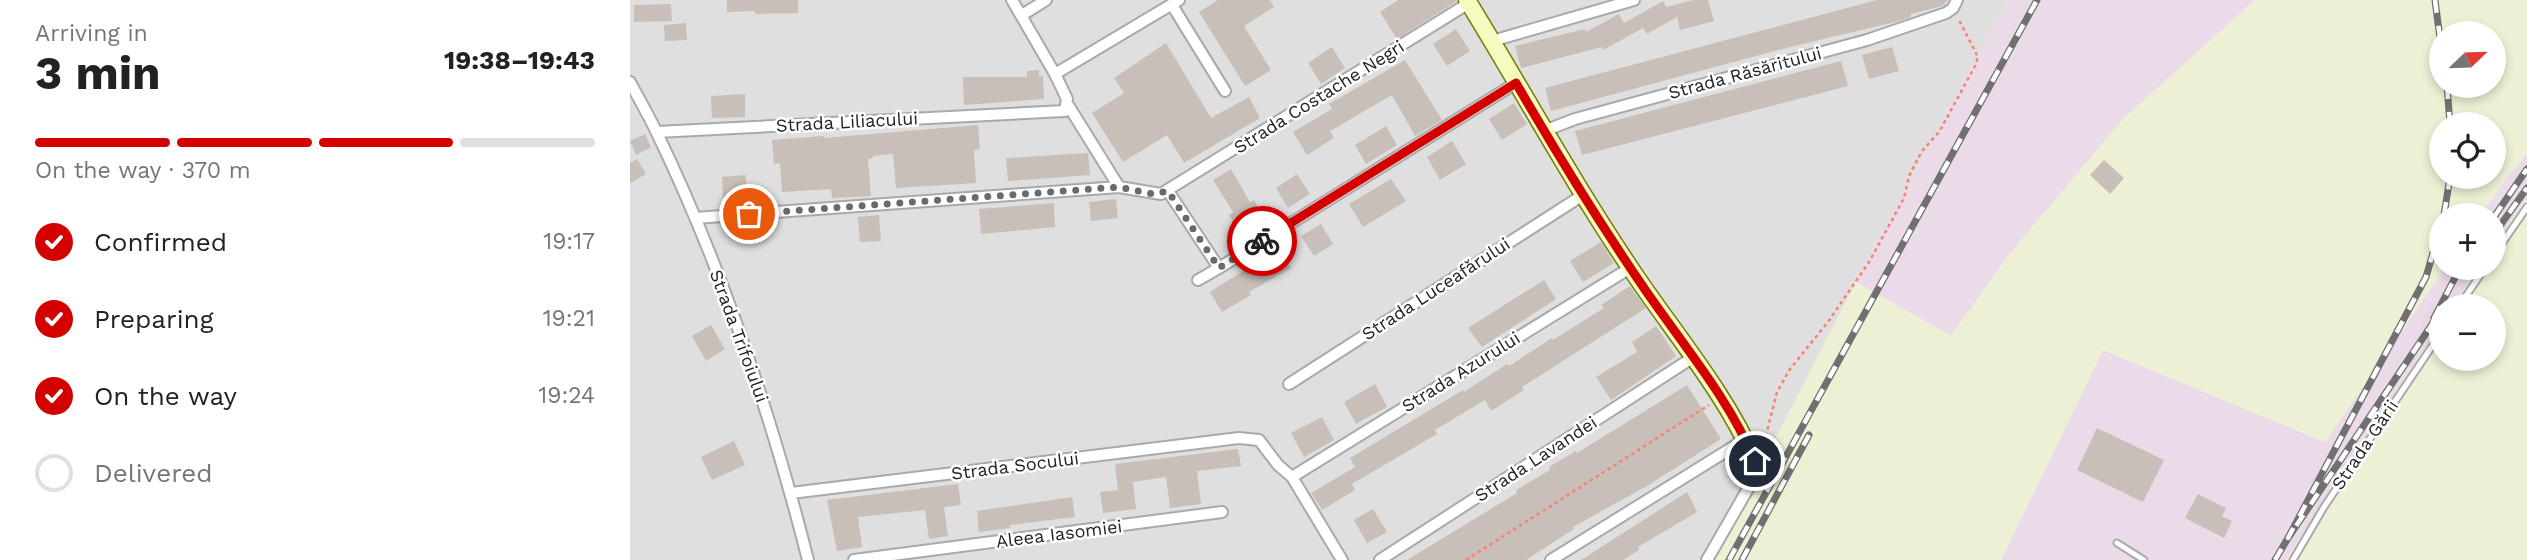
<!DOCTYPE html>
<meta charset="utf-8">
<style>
:root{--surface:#fff;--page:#f2f2f2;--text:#222;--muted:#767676;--line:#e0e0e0;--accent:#d40000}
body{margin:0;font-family:"Work Sans",sans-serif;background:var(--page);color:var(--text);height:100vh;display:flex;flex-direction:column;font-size:26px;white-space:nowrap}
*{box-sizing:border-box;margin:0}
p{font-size:23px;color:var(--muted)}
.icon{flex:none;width:38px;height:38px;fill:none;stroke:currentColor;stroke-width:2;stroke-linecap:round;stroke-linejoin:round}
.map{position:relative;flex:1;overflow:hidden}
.panel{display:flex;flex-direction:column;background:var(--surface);width:630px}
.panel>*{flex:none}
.needle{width:46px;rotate:67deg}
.tools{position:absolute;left:1799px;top:21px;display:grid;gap:14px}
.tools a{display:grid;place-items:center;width:77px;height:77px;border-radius:50%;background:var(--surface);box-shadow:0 4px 10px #0003;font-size:35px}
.pin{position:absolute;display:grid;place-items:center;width:60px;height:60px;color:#fff;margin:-30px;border:4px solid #fff;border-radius:50%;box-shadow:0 2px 7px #0007}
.courier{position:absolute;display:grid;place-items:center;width:70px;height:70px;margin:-35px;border:5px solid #d40000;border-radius:50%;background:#fff;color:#222;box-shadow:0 2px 9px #0007}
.summary em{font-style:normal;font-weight:700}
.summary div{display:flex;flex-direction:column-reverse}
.summary{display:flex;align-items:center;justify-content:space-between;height:119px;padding:0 35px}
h1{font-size:46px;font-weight:700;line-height:52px}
.bar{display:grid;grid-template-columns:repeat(4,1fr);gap:10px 7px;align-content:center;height:84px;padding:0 35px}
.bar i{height:9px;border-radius:5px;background:var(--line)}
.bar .active{background:var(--accent)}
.bar p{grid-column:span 4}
ol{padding:0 35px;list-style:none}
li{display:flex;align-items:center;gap:21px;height:77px}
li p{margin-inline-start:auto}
li .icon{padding:7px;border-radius:50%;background:var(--accent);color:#fff;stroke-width:4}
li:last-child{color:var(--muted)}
li i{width:38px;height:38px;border:4px solid var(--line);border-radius:50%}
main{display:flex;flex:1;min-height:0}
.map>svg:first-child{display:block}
.residential{fill:#e0dfdf}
.industrial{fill:#ebdbe8}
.farmland{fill:#eef0d5;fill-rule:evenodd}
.building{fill:#c7bfb8}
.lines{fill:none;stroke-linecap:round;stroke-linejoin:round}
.lane-casing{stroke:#a9a9a9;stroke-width:9}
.street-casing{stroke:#a9a9a9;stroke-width:14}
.secondary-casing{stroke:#707d05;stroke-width:19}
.path{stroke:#fa8072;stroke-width:2.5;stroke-dasharray:3.5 3.5;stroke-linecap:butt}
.lane{stroke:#fff;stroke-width:5}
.street{stroke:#fff;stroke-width:10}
.secondary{stroke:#f7fabf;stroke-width:16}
.rail-casing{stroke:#707070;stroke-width:7}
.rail{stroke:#fff;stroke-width:4.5;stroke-dasharray:13;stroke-linecap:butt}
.done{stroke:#6b6a68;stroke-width:7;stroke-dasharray:0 12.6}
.route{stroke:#d40000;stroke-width:9}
.labels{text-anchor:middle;stroke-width:5;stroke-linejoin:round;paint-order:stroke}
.street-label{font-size:18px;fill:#222;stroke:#fff}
</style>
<main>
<section class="panel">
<div class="summary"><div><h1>3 min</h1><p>Arriving in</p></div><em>19:38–19:43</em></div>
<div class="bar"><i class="active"></i><i class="active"></i><i class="active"></i><i></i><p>On the way · 370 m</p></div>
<ol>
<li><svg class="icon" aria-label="check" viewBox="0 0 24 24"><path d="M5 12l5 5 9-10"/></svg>Confirmed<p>19:17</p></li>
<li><svg class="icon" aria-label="check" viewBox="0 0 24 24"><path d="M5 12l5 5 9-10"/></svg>Preparing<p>19:21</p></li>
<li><svg class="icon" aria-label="check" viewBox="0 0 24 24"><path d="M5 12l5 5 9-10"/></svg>On the way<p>19:24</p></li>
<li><i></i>Delivered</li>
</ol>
</section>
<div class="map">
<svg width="1897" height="560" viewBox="0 0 1897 560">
<rect width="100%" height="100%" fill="#f2efe9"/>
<path class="residential" d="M0,0H1378L1226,282L1083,560H0Z"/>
<path class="industrial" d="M1378,0H1625L1493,119L1378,256L1321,336L1226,282Z
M1897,154V198L1864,244V215H1851L1877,177Z
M1815,268H1848L1823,306H1811V324L1656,560H1371L1473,350L1695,442Z"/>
<path class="farmland" d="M1625,0H1897V154L1877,177L1851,215H1811V268H1815L1695,442L1473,350L1371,560H1083L1226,282L1321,336L1378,256L1493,119ZM1811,33H1864V86H1811ZM1811,124H1864V177H1811Z
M1897,198V560H1656L1811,324V359H1864V306H1823L1848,268H1864V244Z"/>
<path class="building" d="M97,0H168V13L125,14V11L97,12Z
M588,0H640L644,7L614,26L641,70L615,86L569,12Z
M768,0H827V1L767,39L750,12Z
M1064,0H1078L1084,21L1050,30L1047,17L1017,34L1013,28L973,50L972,47L891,68L885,46L955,29L956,32L989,14L994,23L1033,1L1036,7Z
M1247,0H1318L1312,6L1281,14V17L1269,21L1156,48L921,111L915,88Z
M41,4L42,21L4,22V5Z
M56,23L57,40L35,41L34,25Z
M826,29L840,51L817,66L803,44Z
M536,43L581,118L619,97L630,118L554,163L537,135L493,162L462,113L494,93L484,78Z
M702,47L715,68L691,84L678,63Z
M1262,47L1269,71L1239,79L1232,55Z
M775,60L812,120L785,136L762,95L700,131L704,138L677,155L663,132L702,109L699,104Z
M1211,61L1218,86L952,155L945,131Z
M409,70V76H413L414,99L334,105L333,77H397V71Z
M115,94V117L82,118L81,96Z
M884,103L897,124L872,140L859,119Z
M348,125L350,149L344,150L346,183L266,188L263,154L243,156V158L238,159L241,196L202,198L201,189L152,192L150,163L144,164L142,140L194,136V138Z
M756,126L767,145L736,164L725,145Z
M15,134L21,147L6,155L0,141Z
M822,141L836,164L810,180L797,157Z
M458,153L460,175L378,181L376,158Z
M7,159L16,174L0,183V163Z
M1474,160L1494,178L1480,194L1460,175Z
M601,169L620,202L624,200L637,222L613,237L599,215L603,212L583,180Z
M667,174L680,194L658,208L646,188Z
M116,175L117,198L93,199L92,177Z
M761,179L776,201L733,227L719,204Z
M486,199L488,218L461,221L459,202Z
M424,203L425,227L351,234L349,209Z
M249,215L251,241L230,242L228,217Z
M691,224L703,244L684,256L671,236Z
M971,242L984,263L953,282L940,261Z
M649,248L661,268L619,292L621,295L592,312L580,292Z
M914,280L926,299L852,347L838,328Z
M1000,286L1016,308L892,387L894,390L861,411L855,400L805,430L807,434L722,484L725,490L692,510L681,493L725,467L720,458L833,390L834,392L877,364L879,366L922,338L923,340L974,308L971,305Z
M81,325L95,349L76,361L62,336Z
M1026,326L1046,356L981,400L966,377L1007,352L1002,342Z
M745,384L757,407L726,424L714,402Z
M1057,385L1091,439L1017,486L943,527L944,529L896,560H777L887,493L886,490L920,470L919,467L946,451L947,453Z
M692,417L704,440L674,457L661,433Z
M1467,428L1534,460L1513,502L1447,470Z
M104,441L115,465L82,480L71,457Z
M608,449L611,466L567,471L571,504L540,508L536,477L503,482L506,509L473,513L470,492L488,490L485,464Z
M328,484L331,505L314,507L318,536L299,539L295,510L228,517L232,547L207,551L197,500Z
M1057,492L1067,512L1008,547L1009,550L993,560H951Z
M1568,494L1596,508L1592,516L1602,521L1594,538L1555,518Z
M442,497L445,517L379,525L380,528L349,532L347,511Z
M743,509L757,532L737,543L724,520Z"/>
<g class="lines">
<defs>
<path id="lane" d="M1864,255L1897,207
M1829,306L1855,268
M1487,543L1514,560
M1663,560L1694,507L1811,333"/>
<path id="street" d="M382,0L425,74
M542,5L595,91
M392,15L416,0
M862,41L1004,0
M0,82C9,99 19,116 27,133C93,270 141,414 178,560
M438,105L489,187
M914,131L945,119L1237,40L1316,13L1323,8L1327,0
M27,132L435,111L437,99L425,74L549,0
M538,191L589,268L886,83
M65,218L489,187L531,194L839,3
M568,280L589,268
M659,384L953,195
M662,477L1000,268
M161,493L609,438L629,440L648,465L662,477L712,560
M224,560L592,512
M750,560L1062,358
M921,560L1116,439
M1077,560L1127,473L1125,461"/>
<path id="secondary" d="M837,0C892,89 942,182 1001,269C1043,332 1095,392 1125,461"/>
</defs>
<use href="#lane" class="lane-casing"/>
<use href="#street" class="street-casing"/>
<use href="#secondary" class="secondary-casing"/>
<path class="path" d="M1134,443L1147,392L1160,369L1198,322L1239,262L1274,198L1279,176L1292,151L1309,132L1345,66L1348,57L1328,18
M836,560L1079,405"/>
<use href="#lane" class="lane"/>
<use href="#street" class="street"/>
<use href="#secondary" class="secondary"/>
<defs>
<path id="rail" d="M1805,0L1811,46
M1817,86L1820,124
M1814,215L1820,177
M1864,217L1897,169
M1811,225L1796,277L1658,538L1811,311
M1864,234L1897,188
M1804,318L1830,268
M1099,560L1407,0
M1112,560L1179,435
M1645,560L1658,538"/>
</defs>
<use href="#rail" class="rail-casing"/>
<use href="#rail" class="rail"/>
</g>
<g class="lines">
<path class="done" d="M119,214L489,187L523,194L538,191L589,268L632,241"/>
<path class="route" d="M632,241L886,83C927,154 970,224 1016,291C1054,346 1099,399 1125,461"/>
</g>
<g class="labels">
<g class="street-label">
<text transform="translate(1115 73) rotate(-15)" y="6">Strada Răsăritului</text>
<text transform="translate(689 97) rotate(-32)" y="6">Strada Costache Negri</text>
<text transform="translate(217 122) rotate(-3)" y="6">Strada Liliacului</text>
<text transform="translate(806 289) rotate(-33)" y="6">Strada Luceafǎrului</text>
<text transform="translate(109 336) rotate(70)" y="6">Strada Trifoiului</text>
<text transform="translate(831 372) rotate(-32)" y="6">Strada Azurului</text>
<text transform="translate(1735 445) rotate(-56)" y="6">Strada Gării</text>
<text transform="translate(906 459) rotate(-33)" y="6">Strada Lavandei</text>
<text transform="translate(385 466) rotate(-7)" y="6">Strada Socului</text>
<text transform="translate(429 534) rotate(-7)" y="6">Aleea Iasomiei</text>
</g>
</g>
</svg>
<div class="tools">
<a><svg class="needle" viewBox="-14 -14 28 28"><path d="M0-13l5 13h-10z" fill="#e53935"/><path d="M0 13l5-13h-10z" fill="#767676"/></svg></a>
<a><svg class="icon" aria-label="locate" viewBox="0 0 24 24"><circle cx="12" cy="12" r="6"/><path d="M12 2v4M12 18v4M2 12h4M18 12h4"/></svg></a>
<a>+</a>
<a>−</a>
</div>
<div class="pin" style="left:119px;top:214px;background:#ea580c"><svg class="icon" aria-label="bag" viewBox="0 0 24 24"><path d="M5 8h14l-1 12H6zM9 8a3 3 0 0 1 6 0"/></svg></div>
<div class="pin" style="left:1125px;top:461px;background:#1f2937"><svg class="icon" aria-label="home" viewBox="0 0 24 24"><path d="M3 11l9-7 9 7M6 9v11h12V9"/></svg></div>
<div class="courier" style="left:632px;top:241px"><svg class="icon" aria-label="bike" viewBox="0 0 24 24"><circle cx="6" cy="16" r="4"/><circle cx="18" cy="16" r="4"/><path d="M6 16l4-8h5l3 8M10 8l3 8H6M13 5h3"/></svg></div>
</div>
</main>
